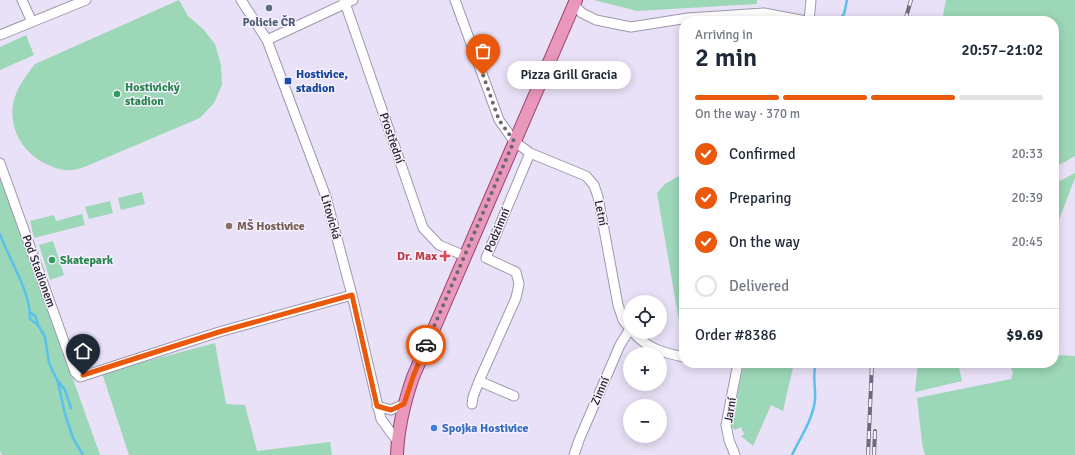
<!DOCTYPE html>
<meta charset="utf-8">
<style>
:root{--surface:#fff;--page:#f6f6f7;--text:#1f2937;--muted:#747a83;--line:#e0e1e3;--accent:#ea580c}
body{margin:0;font-family:Signika,sans-serif;background:var(--page);color:var(--text);height:100vh;display:flex;flex-direction:column;font-size:15px;white-space:nowrap}
*{box-sizing:border-box;margin:0}
p{font-size:13px;color:var(--muted)}
.icon{flex:none;width:22px;height:22px;fill:none;stroke:currentColor;stroke-width:2;stroke-linecap:round;stroke-linejoin:round}
.map{position:relative;flex:1;overflow:hidden}
.panel{position:absolute;left:679px;top:16px;width:380px;height:352px;display:flex;flex-direction:column;background:var(--surface);border-radius:16px;box-shadow:0 2px 10px #0003}
.panel>*{flex:none}
.tools{position:absolute;left:623px;top:295px;display:grid;gap:8px}
.tools a{display:grid;place-items:center;width:44px;height:44px;border-radius:50%;background:var(--surface);box-shadow:0 2px 10px #0003;font-size:20px}
.pin{position:absolute;display:grid;place-items:center;width:34px;height:34px;color:#fff;margin:-41px -17px;border-radius:50% 50% 50% 0;rotate:-45deg;box-shadow:0 0 4px #0007}
.pin .icon{rotate:45deg}
.courier{position:absolute;display:grid;place-items:center;width:40px;height:40px;margin:-20px;border:3px solid #ea580c;border-radius:50%;background:#fff;color:#222;box-shadow:0 1px 5px #0007}
.bubble{position:absolute;height:28px;border-radius:14px;background:var(--surface);box-shadow:0 2px 10px #0003;font-size:13px;font-weight:600;line-height:28px;text-align:center}
.overview em{font-style:normal;font-weight:600}
.overview div{display:flex;flex-direction:column-reverse}
.overview{display:flex;align-items:center;justify-content:space-between;height:68px;padding:0 16px}
h1{font-size:26px;font-weight:600;line-height:30px}
.bar{display:grid;grid-template-columns:repeat(4,1fr);gap:6px 4px;align-content:center;height:48px;padding:0 16px}
.bar i{height:5px;border-radius:3px;background:var(--line)}
.bar .current{background:var(--accent)}
.bar p{grid-column:span 4}
.line{display:flex;align-items:center;gap:10px;padding:0 16px;border-top:1px solid var(--line)}
.line div{flex:1}
ol{padding:0 16px;list-style:none}
li{display:flex;align-items:center;gap:12px;height:44px}
li p{margin-inline-start:auto}
li .icon{padding:4px;border-radius:50%;background:var(--accent);color:#fff;stroke-width:4}
li:last-child{color:var(--muted)}
li i{width:22px;height:22px;border:2px solid var(--line);border-radius:50%}
.map>svg:first-child{display:block}
.green{fill:#9cd7b7}
.lines{fill:none;stroke-linecap:round;stroke-linejoin:round}
.stream{stroke:#5bc1ec;stroke-width:2.5}
.minor-casing{stroke:#9f97ab;stroke-width:11}
.major-casing{stroke:#9b426c;stroke-width:14}
.minor{stroke:#fff;stroke-width:9}
.major{stroke:#e998bb;stroke-width:12}
.rail-casing{stroke:#6f6977;stroke-width:4}
.rail{stroke:#f5f0fd;stroke-width:2.5;stroke-dasharray:8;stroke-linecap:butt}
.done{stroke:#6b6673;stroke-width:4;stroke-dasharray:0 7.2}
.route{stroke:#ea580c;stroke-width:5}
.service-dot{fill:#5c6f8a;stroke:#f5f0fd;stroke-width:1.5}
.transit-dot{fill:#1a4fb4;stroke:#f5f0fd;stroke-width:1.5}
.leisure-dot{fill:#2e9e5b;stroke:#f5f0fd;stroke-width:1.5}
.education-dot{fill:#8d6e63;stroke:#f5f0fd;stroke-width:1.5}
.health-dot{fill:#e0444e;stroke:#f5f0fd;stroke-width:1.5}
.shop-dot{fill:#3f7fe0;stroke:#f5f0fd;stroke-width:1.5}
.labels{text-anchor:middle;stroke-width:3;stroke-linejoin:round;paint-order:stroke}
.service-label{font-size:12px;font-weight:bold;fill:#4e5e75;stroke:#f5f0fd}
.transit-label{font-size:12px;font-weight:bold;fill:#164399;stroke:#f5f0fd;text-anchor:start}
.leisure-label{font-size:12px;font-weight:bold;fill:#27864d;stroke:#f5f0fd;text-anchor:start}
.street-label{font-size:12px;fill:#27232c;stroke:#f5f0fd}
.education-label{font-size:12px;font-weight:bold;fill:#785e54;stroke:#f5f0fd;text-anchor:start}
.health-label{font-size:12px;font-weight:bold;fill:#be3a42;stroke:#f5f0fd;text-anchor:end}
.shop-label{font-size:12px;font-weight:bold;fill:#366cbe;stroke:#f5f0fd;text-anchor:start}
</style>
<div class="map">
<svg width="1075" height="455" viewBox="0 0 1075 455">
<rect width="100%" height="100%" fill="#e9e1f7"/>
<path class="green" d="M179,0L188,16L203,29L215,44L221,65L222,85L214,103L200,118L89,165C84,167 77,170 72,170C65,171 57,169 51,166C25,156 9,132 13,104C16,88 26,76 35,64Z
M594,0H757V4L637,11Z
M946,0H1075V156L1054,168V21H942Z
M26,35L34,55L0,70V47Z
M0,173L100,455H2L0,451Z
M684,173V350L657,193L665,184Z
M1075,173V178L1054,233V184Z
M142,192L145,204L121,210L118,198Z
M110,201L113,213L89,219L85,207Z
M82,214L85,225L34,238L30,221L54,215L56,221Z
M53,241L64,275L50,280L39,245Z
M215,343L226,404L245,405L257,451L330,442L332,455H129L102,373Z
M1054,353L1058,355L1075,356V455H925L922,443L917,398L1011,379L1013,374L1010,363H1054Z
M744,363H794L783,411L771,405L753,446L741,436L744,434L741,427L735,430L731,426Z
M918,363H958L962,381L915,392Z"/>
<g class="lines">
<path class="stream" d="M838,21L844,14L847,0
M0,234C9,260 31,292 30,319L38,325L45,337L49,363L58,382L65,414L73,438L83,455
M30,312L36,317L38,326
M59,382L65,390L71,408
M792,455C800,438 813,419 815,400C816,387 812,376 816,363"/>
<defs>
<path id="minor" d="M22,0L32,22
M241,0L267,40L326,197L352,295L381,419L398,442
M344,0L423,228L439,245L465,256
M455,0L499,120L514,141L530,153L586,176L594,185L598,197L618,305L623,320L630,329
M574,5L582,13L596,20L631,27L688,18L764,13L806,21
M809,21L811,0
M0,35L86,0
M267,40L353,0
M0,163L75,372L80,377L219,332L352,295
M633,332C646,348 664,353 684,357
M514,396L479,381L516,298L519,284L516,272L486,258L530,153
M472,404L473,397L479,381
M377,406L391,410L404,404
M574,455L579,440L620,345L630,329
M735,455L729,440L726,425L738,363"/>
<path id="major" d="M397,455C398,427 404,403 413,377L576,0"/>
</defs>
<use href="#minor" class="minor-casing"/>
<use href="#major" class="major-casing"/>
<use href="#minor" class="minor"/>
<use href="#major" class="major"/>
<defs>
<path id="rail" d="M905,21L911,0
M868,455L872,363
M874,455L875,431"/>
</defs>
<use href="#rail" class="rail-casing"/>
<use href="#rail" class="rail"/>
</g>
<g class="lines">
<path class="done" d="M426,345L514,141L499,120L483,75"/>
<path class="route" d="M83,375L219,332L352,295L377,406L391,410L404,404L413,377L426,345"/>
</g>
<circle class="service-dot" cx="269" cy="8" r="4"/>
<rect class="transit-dot" x="284" y="77" width="8" height="8" rx="2"/>
<g class="leisure-dot">
<circle cx="117" cy="94" r="4"/>
<circle cx="52" cy="260" r="4"/>
</g>
<circle class="education-dot" cx="229" cy="226" r="4"/>
<path class="health-dot" d="M443 250h4v4h4v4h-4v4h-4v-4h-4v-4h4z"/>
<circle class="shop-dot" cx="434" cy="428" r="4"/>
<g class="labels">
<g class="service-label">
<text x="269" y="26">Policie ČR</text>
</g>
<g class="transit-label">
<text x="296" y="78">Hostivice,<tspan x="296" dy="14">stadion</tspan></text>
</g>
<g class="leisure-label">
<text x="125" y="91">Hostivický<tspan x="125" dy="14">stadion</tspan></text>
<text x="60" y="264">Skatepark</text>
</g>
<g class="street-label">
<text transform="translate(392 138) rotate(71)" y="4">Prostřední</text>
<text transform="translate(601 213) rotate(79)" y="4">Letní</text>
<text transform="translate(331 217) rotate(74)" y="4">Litovická</text>
<text transform="translate(497 230) rotate(-67)" y="4">Podzimní</text>
<text transform="translate(39 271) rotate(70)" y="4">Pod Stadionem</text>
<text transform="translate(600 391) rotate(-67)" y="4">Zimní</text>
<text transform="translate(730 410) rotate(-81)" y="4">Jarní</text>
</g>
<g class="education-label">
<text x="237" y="230">MŠ Hostivice</text>
</g>
<g class="health-label">
<text x="437" y="260">Dr. Max</text>
</g>
<g class="shop-label">
<text x="442" y="432">Spojka Hostivice</text>
</g>
</g>
</svg>
<div class="tools">
<a><svg class="icon" aria-label="locate" viewBox="0 0 24 24"><circle cx="12" cy="12" r="6"/><path d="M12 2v4M12 18v4M2 12h4M18 12h4"/></svg></a>
<a>+</a>
<a>−</a>
</div>
<div class="pin" style="left:483px;top:75px;background:#ea580c"><svg class="icon" aria-label="bag" viewBox="0 0 24 24"><path d="M5 8h14l-1 12H6zM9 8a3 3 0 0 1 6 0"/></svg></div>
<div class="pin" style="left:83px;top:375px;background:#1f2937"><svg class="icon" aria-label="home" viewBox="0 0 24 24"><path d="M3 11l9-7 9 7M6 9v11h12V9"/></svg></div>
<div class="courier" style="left:426px;top:345px"><svg class="icon" aria-label="car" viewBox="0 0 24 24"><path d="M5 17H2v-5l4-1 3-4h7l3 4 3 1v5h-3M9 17h6M6 11h13"/><circle cx="7" cy="17" r="2"/><circle cx="17" cy="17" r="2"/></svg></div>
<div class="bubble" style="left:507px;top:61px;width:124px">Pizza Grill Gracia</div>
<section class="panel">
<div class="overview"><div><h1>2 min</h1><p>Arriving in</p></div><em>20:57–21:02</em></div>
<div class="bar"><i class="current"></i><i class="current"></i><i class="current"></i><i></i><p>On the way · 370 m</p></div>
<ol>
<li><svg class="icon" aria-label="check" viewBox="0 0 24 24"><path d="M5 12l5 5 9-10"/></svg>Confirmed<p>20:33</p></li>
<li><svg class="icon" aria-label="check" viewBox="0 0 24 24"><path d="M5 12l5 5 9-10"/></svg>Preparing<p>20:39</p></li>
<li><svg class="icon" aria-label="check" viewBox="0 0 24 24"><path d="M5 12l5 5 9-10"/></svg>On the way<p>20:45</p></li>
<li><i></i>Delivered</li>
</ol>
<div class="line" style="height:52px"><div>Order #8386</div><b>$9.69</b></div>
</section>
</div>
